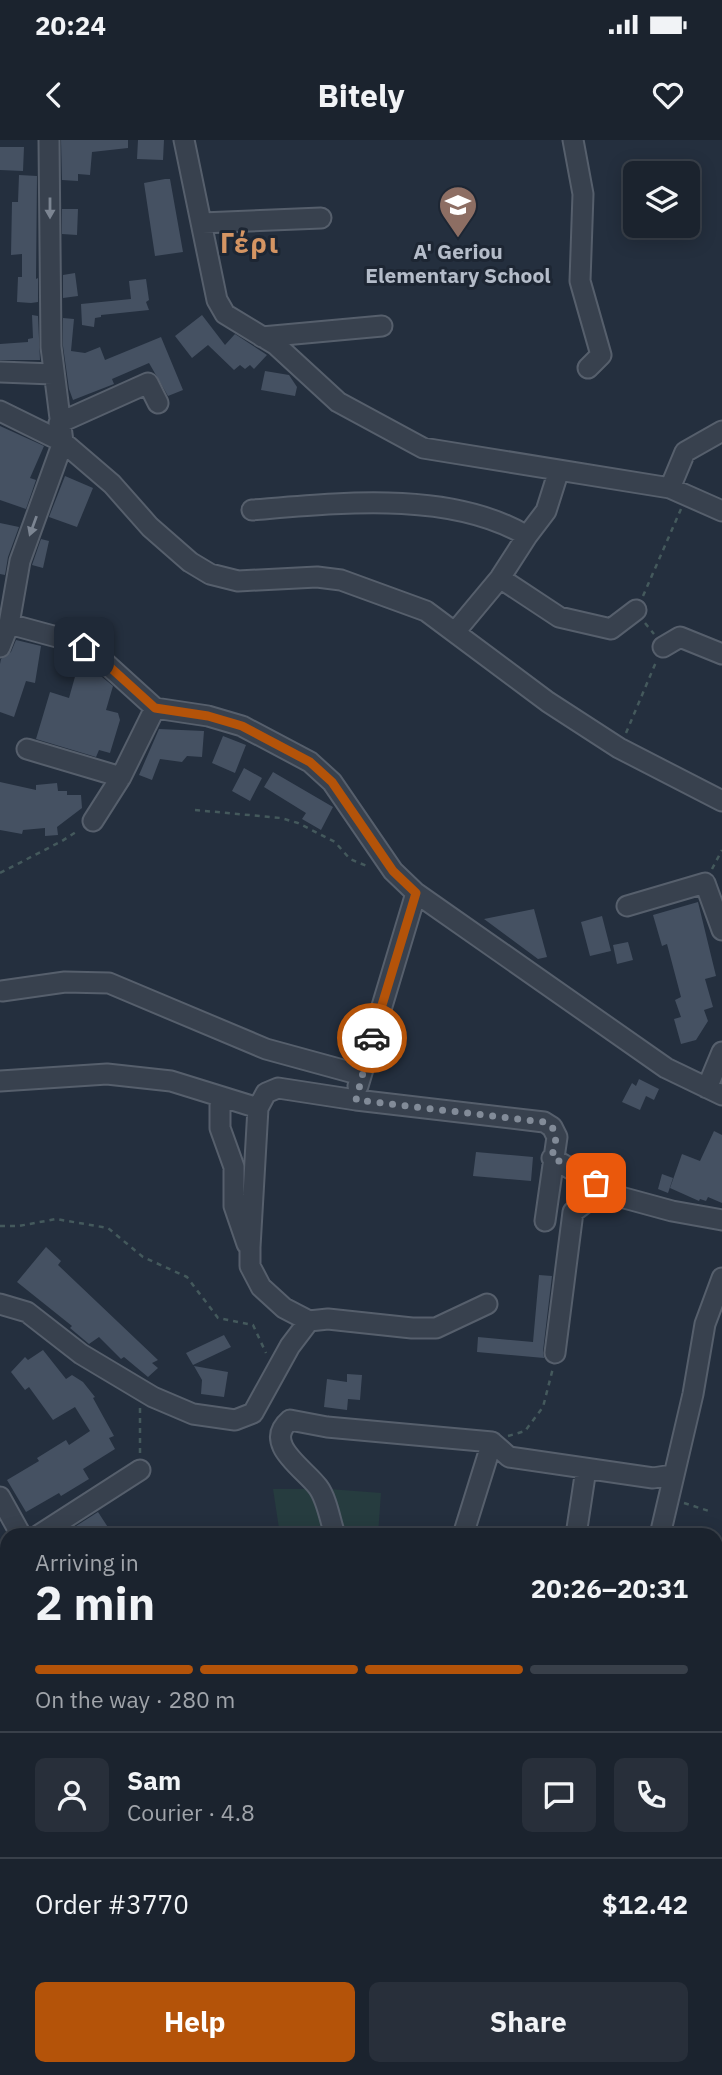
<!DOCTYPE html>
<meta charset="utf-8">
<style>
:root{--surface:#1b232e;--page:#282f3a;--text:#f1f3f6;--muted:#a0a4aa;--line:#39404a;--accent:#b45309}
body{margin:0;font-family:"IBM Plex Sans",sans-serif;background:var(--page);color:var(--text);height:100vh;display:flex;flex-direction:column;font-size:26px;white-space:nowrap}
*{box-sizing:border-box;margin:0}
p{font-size:23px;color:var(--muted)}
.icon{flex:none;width:38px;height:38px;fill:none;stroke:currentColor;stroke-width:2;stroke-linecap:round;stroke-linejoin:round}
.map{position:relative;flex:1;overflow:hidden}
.details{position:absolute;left:0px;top:1388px;width:723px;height:548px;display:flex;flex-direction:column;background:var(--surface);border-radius:21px 21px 0 0;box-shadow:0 4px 18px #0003,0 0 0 2px var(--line)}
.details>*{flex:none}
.fabs{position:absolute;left:623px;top:21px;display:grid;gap:14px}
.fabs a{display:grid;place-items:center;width:77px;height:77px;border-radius:10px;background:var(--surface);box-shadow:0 4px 18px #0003,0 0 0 2px var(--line);font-size:35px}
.pin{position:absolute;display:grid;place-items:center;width:60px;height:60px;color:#fff;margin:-30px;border-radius:14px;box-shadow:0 4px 10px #0006}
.courier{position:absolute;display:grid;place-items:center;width:70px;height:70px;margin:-35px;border:5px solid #b45309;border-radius:50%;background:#fff;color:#222;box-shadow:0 2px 9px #0007}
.summary em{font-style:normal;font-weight:800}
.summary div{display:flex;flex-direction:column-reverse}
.summary{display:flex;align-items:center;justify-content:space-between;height:119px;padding:0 35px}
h1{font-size:46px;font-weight:800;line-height:52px}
.bar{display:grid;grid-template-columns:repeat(4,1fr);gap:10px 7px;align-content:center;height:84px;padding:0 35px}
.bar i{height:9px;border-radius:5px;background:var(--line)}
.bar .current{background:var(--accent)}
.bar p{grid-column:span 4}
.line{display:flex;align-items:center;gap:18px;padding:0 35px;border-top:2px solid var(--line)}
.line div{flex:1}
.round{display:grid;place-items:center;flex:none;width:74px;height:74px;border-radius:10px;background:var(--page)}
.button{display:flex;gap:14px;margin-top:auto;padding:14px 35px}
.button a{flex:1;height:80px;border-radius:10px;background:var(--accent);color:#fff;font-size:28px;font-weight:800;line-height:80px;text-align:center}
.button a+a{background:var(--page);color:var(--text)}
.status{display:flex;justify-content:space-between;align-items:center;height:49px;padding:0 35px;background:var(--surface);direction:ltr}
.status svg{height:19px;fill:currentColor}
header{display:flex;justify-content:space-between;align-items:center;height:91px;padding:0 35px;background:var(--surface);font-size:32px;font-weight:800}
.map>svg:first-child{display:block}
.green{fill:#263c3f}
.building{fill:#455162}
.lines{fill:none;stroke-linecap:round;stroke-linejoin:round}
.minor-casing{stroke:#565f6c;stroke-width:23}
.major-casing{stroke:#414a57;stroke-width:28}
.path{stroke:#44595c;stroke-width:2.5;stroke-dasharray:5 5;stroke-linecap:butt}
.minor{stroke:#38414e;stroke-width:19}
.major{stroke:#56606e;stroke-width:24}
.oneway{fill:#7c8592}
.done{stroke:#828b98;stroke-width:7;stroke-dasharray:0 12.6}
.route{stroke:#b45309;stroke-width:9}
.labels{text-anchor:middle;stroke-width:6;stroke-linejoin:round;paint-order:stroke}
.poi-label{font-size:21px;font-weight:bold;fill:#b4bcc9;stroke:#1d2633}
.district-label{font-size:28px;font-weight:bold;letter-spacing:2px;fill:#d59563;stroke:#1d2633}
</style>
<div class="status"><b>20:24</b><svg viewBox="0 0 49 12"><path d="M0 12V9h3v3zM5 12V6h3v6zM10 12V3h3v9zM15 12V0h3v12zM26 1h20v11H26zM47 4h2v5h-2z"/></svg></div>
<header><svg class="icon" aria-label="back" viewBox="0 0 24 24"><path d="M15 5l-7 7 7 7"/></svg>Bitely<svg class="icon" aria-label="heart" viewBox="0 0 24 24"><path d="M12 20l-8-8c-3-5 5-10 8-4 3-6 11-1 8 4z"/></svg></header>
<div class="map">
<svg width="722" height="1935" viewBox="0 0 722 1935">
<rect width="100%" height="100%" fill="#242f3e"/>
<path class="green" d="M273,1349H329L381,1353L378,1395H280Z
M716,1714H722V1935H462L461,1929L716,1928Z"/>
<path class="building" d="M61,0H128V8L92,12L90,35L78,34V41L62,40Z
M138,0H164L163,20L137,19Z
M0,7H24L23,31L0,30Z
M19,35L37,36L36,139L38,138V162L31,163L17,162L18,137H22V114L11,115L12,62H18Z
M165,39H170L183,112L155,116L144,43Z
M62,69H78L77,95L62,94Z
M75,133L78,156L63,158V135Z
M146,139L149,160L146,162L149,170L101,175V177L95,178L94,187L82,185L81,164L131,159L129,141Z
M32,175L38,176L40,220H0V204L28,202V199L33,198Z
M202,175L225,205L235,194L267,215L254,229L250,225L245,229L240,225L234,230L208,205L192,218L175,196Z
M63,178L74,179L71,211L85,213L100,207L105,220L161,197L183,250L168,256L149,223L112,239L114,244L73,260L69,249L63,206Z
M265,231L289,235L297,247L295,256L261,250Z
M0,286L44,306L30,338L36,340L26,369L0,360Z
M65,336L93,348L77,387L49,377Z
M0,383L19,387L8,417L5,435L0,434Z
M41,399L49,401L43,428L32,425Z
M16,500L41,506L35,543L26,541L14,577L0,572V524L1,519L11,512Z
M80,519L113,546L106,570L118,573L120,580L110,613L99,610L96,617L36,599L50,552L69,558Z
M159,589L204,591L202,617L187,616L182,622L160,619L152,640L139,635Z
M223,596L246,605L235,633L212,623Z
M244,628L262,638L250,661L232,651Z
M273,632L333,667L321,690L302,679L306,673L264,647Z
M0,642L36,650V645L57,643L58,651H67V655H81L82,668L57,687L58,695L45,696V688L23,690L22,694L0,690Z
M698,762L716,836L705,839L713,867L704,870L708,881L696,900L681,904L674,879L681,877L675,860L681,857L667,804L662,806L653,775Z
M534,769L547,817L538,819L484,779Z
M602,776L611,811L590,816L581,782Z
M628,802L633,820L617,824L613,805Z
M639,939L659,949L654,960L646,956L640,970L622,962L632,943L636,946Z
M714,991L722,995V1063L708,1057L706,1061L700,1059L699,1061L670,1048L682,1014L700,1021Z
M476,1012L533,1017L531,1041L473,1036Z
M662,1034L673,1038L668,1053L658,1049Z
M46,1107L61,1121L58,1125L158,1220L152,1223L158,1228L148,1237L124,1217L121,1219L99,1197L89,1204L70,1188L72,1186L17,1142Z
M539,1135L552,1136L543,1211L544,1218L477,1212L478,1197L533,1202Z
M224,1195L231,1207L193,1225L186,1213Z
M43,1210L66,1239L72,1235L83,1242L95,1257L93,1258L114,1296L109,1298L115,1309L83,1329L89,1339L61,1356L59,1353L26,1372L7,1340L39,1321L37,1318L66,1300L69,1305L90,1291L75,1267L53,1280L29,1247L25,1250L11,1232L25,1217L28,1220Z
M194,1226L228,1232L224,1257L201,1254L202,1240Z
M347,1234L362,1235L360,1260L348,1259L347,1270L324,1267L327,1239L347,1242Z
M98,1372L113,1395H62Z"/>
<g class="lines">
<defs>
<path id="minor" d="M49,0L51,207L63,302
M184,0L217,160L225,174L276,205L338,262L423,308L670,348L722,371
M573,0L583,54L580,141L601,215L588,228
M202,83L321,78
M262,197L382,186
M0,232L53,234
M0,271L63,302L112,344L150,387L190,422L210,434L238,441L317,437L341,440L426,471L548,562L619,608L722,661
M59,283L148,243L158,263
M670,348L685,312L722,291
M252,370C338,363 450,350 527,396
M500,438L559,477L611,489L636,470
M9,484L68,500L84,507L101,519L155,568L208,576L242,586L310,622L332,642L393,731L416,753L666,928L722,955
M455,492L500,438L527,396L546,371L559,330
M0,507L9,484L20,421L63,302
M663,507L680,497L722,514
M27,609L121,637
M93,681L121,637L155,568
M627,766L705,743L722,790
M2,851L65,842L109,843L266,909L361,935
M0,941L107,934L171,941L258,968
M358,946L416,753
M707,948L722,912
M220,965V988L234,1027V1066L247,1104
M552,1018L617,1056L672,1071L722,1080
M0,1164L27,1172L81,1214L153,1257L193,1274L235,1280L253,1273L290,1206L309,1181
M487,1164L436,1188H412L328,1179L309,1181L284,1168L261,1147L250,1126V1107L258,968L266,953L278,948L356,960L544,982L552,987L557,997L545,1081
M555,1213L573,1072L589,1060L617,1056
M0,1357L21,1395
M39,1395L140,1330
M335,1395C330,1380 327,1359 318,1347C304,1328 262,1304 290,1280L327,1287L492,1302L509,1317L653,1338L672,1335
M463,1395L492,1302
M576,1395L586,1329
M660,1395L693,1254L705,1184L722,1138
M716,1511L722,1519
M716,1563L722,1551
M0,1596L7,1593
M0,1742L7,1739
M185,1928L188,1935
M370,1928L373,1935"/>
<path id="major" d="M0,1754L7,1771
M74,1928L77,1935"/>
</defs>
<use href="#minor" class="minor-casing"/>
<use href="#major" class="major-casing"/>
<path class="path" d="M643,456L681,369
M645,483L654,494
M626,593L656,522
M195,670L281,678L298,683L335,702L350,719L369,727
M712,729L722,710
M0,733L62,701L79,690
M0,1086H19L56,1079L108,1088L143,1117L187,1137L218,1178L253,1185L266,1213
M508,1296L525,1291L543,1267L553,1228
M140,1313V1267
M684,1363L712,1372
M0,1455L7,1451"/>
<use href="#minor" class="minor"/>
<use href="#major" class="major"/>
</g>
<defs><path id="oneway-solid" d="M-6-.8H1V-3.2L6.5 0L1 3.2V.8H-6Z" transform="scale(1.75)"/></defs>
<g class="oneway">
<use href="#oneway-solid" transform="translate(50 68) rotate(90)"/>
<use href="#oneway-solid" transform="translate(33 386) rotate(110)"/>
</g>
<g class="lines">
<path class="done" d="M372,898L356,960L544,982L552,986L556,998L552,1017L596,1043"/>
<path class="route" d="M84,507L101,519L155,568L208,576L242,586L310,622L332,642L393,731L416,753L372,898"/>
</g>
<defs>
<symbol id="school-pin" viewBox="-11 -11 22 30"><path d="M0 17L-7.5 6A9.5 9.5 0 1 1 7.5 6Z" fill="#8d6e63" stroke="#1d2633"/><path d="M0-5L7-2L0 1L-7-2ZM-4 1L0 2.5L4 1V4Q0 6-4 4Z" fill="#fff"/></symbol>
</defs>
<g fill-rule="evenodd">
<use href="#school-pin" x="436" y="43" width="44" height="60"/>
</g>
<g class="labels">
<g class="poi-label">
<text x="458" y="119">A' Geriou<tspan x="458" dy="24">Elementary School</tspan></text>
</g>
<g class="district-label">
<text x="250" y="113">Γέρι</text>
</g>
</g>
</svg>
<div class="fabs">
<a><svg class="icon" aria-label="layers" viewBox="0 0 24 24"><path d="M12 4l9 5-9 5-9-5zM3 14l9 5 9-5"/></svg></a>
</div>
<div class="pin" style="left:596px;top:1043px;background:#ea580c"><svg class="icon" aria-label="bag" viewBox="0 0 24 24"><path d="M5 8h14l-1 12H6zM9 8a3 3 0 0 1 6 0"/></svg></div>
<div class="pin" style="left:84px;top:507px;background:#1f2937"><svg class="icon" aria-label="home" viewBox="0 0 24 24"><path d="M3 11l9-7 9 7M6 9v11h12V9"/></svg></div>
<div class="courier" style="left:372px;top:898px"><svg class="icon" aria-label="car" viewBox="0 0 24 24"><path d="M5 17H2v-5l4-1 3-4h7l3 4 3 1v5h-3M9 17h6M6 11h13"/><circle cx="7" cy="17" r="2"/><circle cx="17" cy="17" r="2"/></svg></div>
<section class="details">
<div class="summary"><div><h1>2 min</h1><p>Arriving in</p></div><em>20:26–20:31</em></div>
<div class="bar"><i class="current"></i><i class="current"></i><i class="current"></i><i></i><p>On the way · 280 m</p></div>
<div class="line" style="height:126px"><a class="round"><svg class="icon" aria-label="person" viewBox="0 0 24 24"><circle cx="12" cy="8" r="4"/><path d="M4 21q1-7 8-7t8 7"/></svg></a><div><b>Sam</b><p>Courier · 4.8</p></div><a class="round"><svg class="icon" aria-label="chat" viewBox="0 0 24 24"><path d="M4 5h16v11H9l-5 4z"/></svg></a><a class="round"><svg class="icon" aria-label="phone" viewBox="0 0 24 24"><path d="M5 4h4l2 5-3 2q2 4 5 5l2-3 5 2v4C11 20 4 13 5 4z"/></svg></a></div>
<div class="line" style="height:91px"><div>Order #3770</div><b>$12.42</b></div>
<div class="button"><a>Help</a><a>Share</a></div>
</section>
</div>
